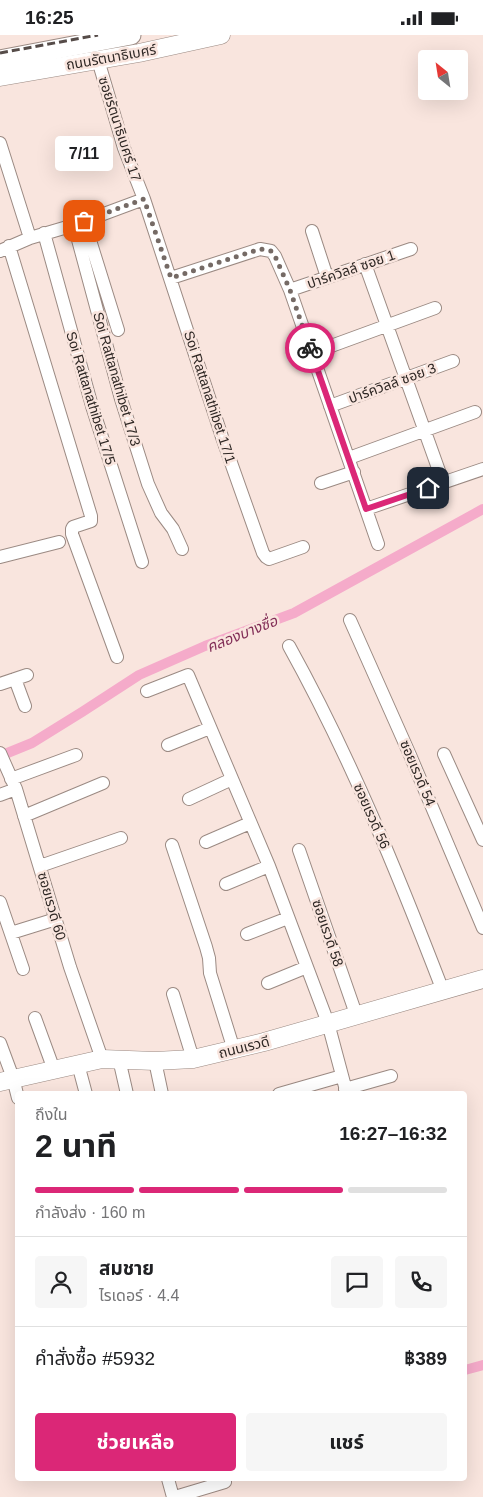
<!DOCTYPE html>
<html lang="th">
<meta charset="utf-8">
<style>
:root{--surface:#fff;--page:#f6f6f6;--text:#202124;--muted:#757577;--line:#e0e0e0;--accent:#db2777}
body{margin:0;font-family:Arial,"Noto Sans Thai",sans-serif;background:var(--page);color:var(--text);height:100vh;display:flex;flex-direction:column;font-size:19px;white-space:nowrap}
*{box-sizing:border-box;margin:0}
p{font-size:16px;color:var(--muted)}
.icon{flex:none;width:28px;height:28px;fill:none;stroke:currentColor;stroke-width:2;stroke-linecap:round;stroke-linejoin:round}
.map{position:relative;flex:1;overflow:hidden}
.details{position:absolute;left:15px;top:1056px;width:452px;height:390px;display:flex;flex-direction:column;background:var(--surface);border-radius:5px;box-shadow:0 5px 20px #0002}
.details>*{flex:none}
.needle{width:32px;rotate:330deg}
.tools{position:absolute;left:418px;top:15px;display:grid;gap:10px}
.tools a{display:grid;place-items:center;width:50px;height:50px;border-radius:5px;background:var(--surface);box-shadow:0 5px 20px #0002;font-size:25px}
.pin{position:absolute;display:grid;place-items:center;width:42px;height:42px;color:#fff;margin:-21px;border-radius:10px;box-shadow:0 2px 8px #0006}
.courier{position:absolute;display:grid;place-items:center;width:50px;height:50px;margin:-25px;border:4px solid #db2777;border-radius:50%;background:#fff;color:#222;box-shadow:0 1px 6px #0007}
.bubble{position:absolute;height:35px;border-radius:5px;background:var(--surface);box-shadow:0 5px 20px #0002;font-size:16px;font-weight:700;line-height:35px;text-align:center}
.headline em{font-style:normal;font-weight:700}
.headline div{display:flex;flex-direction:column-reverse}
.headline{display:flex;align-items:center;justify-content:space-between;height:85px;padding:0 20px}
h1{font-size:32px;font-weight:700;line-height:38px}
.bar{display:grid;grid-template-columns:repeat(4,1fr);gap:8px 5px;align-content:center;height:60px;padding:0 20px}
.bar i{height:6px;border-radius:4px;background:var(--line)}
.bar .active{background:var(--accent)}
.bar p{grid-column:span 4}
.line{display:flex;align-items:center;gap:12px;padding:0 20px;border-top:1px solid var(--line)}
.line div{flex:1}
.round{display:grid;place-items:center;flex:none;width:52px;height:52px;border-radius:5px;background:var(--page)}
.button{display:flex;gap:10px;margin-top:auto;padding:10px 20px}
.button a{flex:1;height:58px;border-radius:5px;background:var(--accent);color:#fff;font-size:20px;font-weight:700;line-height:58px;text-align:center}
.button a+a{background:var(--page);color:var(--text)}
.status{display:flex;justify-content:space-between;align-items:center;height:35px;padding:0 25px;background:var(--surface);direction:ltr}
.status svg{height:14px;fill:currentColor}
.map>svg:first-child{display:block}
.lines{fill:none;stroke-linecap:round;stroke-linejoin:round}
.canal{stroke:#f5abca;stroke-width:10}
.street-casing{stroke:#9b8a83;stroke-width:14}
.secondary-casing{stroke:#9b8a83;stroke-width:19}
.primary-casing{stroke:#9b8a83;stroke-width:21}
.street{stroke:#fff;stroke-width:12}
.secondary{stroke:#fff;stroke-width:18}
.primary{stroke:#fff;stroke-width:19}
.rail{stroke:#564c49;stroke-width:3;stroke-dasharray:8 4;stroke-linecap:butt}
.done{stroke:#756a65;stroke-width:5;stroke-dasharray:0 9}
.route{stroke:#db2777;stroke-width:6}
.labels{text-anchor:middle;stroke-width:5;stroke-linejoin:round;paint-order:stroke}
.street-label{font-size:14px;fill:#2e2724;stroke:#f9e5de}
.water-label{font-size:15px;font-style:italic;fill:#822e57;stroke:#f9e5de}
</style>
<div class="status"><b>16:25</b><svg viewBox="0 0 49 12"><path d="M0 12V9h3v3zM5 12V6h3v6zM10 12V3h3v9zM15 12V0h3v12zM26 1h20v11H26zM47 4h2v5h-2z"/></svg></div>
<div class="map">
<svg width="483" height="1462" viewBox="0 0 483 1462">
<rect width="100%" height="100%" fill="#f9e5de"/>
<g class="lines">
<path class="canal" d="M0,721L32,708L82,677L139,640L205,611L294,578L483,474
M465,1335L483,1330"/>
<defs>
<path id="street" d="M98,25L124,113L144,164L223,405L263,518L266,522L269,524L303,512
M0,108L30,203
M84,186L118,295
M74,190L121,364L148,449L161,478L173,494L182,514
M312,196L327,242
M44,198L92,371L142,527
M9,211L91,481V486L73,492L72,494V499L117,622
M0,216L30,203L74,190L144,164
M365,229L443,447
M171,243L260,214L271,216L275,221L290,255L378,509
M290,255L411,214
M312,318L435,273
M330,371L453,326
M349,423L475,377
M321,448L354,437
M366,474L483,434
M0,522L59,507
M350,585L410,720L483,893
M289,611C350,721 398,839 443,956
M15,644L25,671
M0,649L27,640
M147,656L188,640L269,831L328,988L347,1059
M168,710L210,693
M0,718L16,754L70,932L102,1024
M444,719L483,805
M11,744L76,720
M0,760L16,754
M189,764L232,744
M24,781L103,748
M206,807L250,788
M172,810L206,912L209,923L210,938L234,1015
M299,815L357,982
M40,831L121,803
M226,849L269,831
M0,867L23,934
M11,898L56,884
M247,899L288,883
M268,948L307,932
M173,959L193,1024
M35,983L54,1035
M0,1008L13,1043L18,1063
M119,1024L127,1059
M155,1026L162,1059
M78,1029L86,1059
M345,1054L391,1041
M279,1059L342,1041
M168,1444L173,1462
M175,1462L225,1447"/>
<path id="secondary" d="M0,42L139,18L221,0
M0,1047L102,1024L155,1026L193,1024L264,1007L483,944"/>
<path id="primary" d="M0,25L131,0"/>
</defs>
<use href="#street" class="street-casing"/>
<use href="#secondary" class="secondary-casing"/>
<use href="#primary" class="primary-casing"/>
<use href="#street" class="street"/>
<use href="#secondary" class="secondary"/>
<use href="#primary" class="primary"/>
<path class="rail" d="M0,18L98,0"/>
</g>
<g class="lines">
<path class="done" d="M84,186L144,164L171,243L260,214L271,216L275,221L290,255L310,313"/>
<path class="route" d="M310,313L366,474L428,453"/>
</g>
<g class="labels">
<g class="street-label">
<text transform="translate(111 22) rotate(-10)" y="5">ถนนรัตนาธิเบศร์</text>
<text transform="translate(120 94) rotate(72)" y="5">ซอยรัตนาธิเบศร์ 17</text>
<text transform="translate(351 234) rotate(-19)" y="5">ปาร์ควิลล์ ซอย 1</text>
<text transform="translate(117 344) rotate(74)" y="5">Soi Rattanathibet 17/3</text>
<text transform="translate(392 348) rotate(-20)" y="5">ปาร์ควิลล์ ซอย 3</text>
<text transform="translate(210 362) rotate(72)" y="5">Soi Rattanathibet 17/1</text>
<text transform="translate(91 363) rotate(73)" y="5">Soi Rattanathibet 17/5</text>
<text transform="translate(418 738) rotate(67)" y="5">ซอยเรวดี 54</text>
<text transform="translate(372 781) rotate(66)" y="5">ซอยเรวดี 56</text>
<text transform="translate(52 871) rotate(74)" y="5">ซอยเรวดี 60</text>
<text transform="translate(328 898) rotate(71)" y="5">ซอยเรวดี 58</text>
<text transform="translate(244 1012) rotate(-14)" y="5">ถนนเรวดี</text>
</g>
<g class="water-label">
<text transform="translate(242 599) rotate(-22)" y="5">คลองบางซื่อ</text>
</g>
</g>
</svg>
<div class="tools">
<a><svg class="needle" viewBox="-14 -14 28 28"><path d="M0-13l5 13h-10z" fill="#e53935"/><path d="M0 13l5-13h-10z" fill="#757577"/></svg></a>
</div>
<div class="pin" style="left:84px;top:186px;background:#ea580c"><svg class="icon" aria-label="bag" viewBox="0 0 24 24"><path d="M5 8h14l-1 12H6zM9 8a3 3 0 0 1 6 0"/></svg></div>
<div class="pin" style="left:428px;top:453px;background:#1f2937"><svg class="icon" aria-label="home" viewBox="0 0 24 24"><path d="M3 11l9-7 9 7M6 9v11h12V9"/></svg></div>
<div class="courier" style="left:310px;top:313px"><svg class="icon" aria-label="bike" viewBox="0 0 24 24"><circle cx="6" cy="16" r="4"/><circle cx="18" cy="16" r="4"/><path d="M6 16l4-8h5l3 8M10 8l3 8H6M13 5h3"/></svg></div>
<div class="bubble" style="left:55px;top:101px;width:58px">7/11</div>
<section class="details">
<div class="headline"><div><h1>2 นาที</h1><p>ถึงใน</p></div><em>16:27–16:32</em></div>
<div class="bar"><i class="active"></i><i class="active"></i><i class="active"></i><i></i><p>กำลังส่ง · 160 m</p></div>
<div class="line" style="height:90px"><a class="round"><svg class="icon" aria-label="person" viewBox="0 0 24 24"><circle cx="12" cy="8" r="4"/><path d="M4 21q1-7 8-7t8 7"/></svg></a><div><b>สมชาย</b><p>ไรเดอร์ · 4.4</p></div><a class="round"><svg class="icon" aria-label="chat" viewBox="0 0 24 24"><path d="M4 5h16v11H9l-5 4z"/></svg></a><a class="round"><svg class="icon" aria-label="phone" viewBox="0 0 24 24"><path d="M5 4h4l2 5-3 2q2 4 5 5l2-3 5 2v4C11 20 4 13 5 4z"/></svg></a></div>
<div class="line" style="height:65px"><div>คำสั่งซื้อ #5932</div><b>฿389</b></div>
<div class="button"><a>ช่วยเหลือ</a><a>แชร์</a></div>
</section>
</div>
